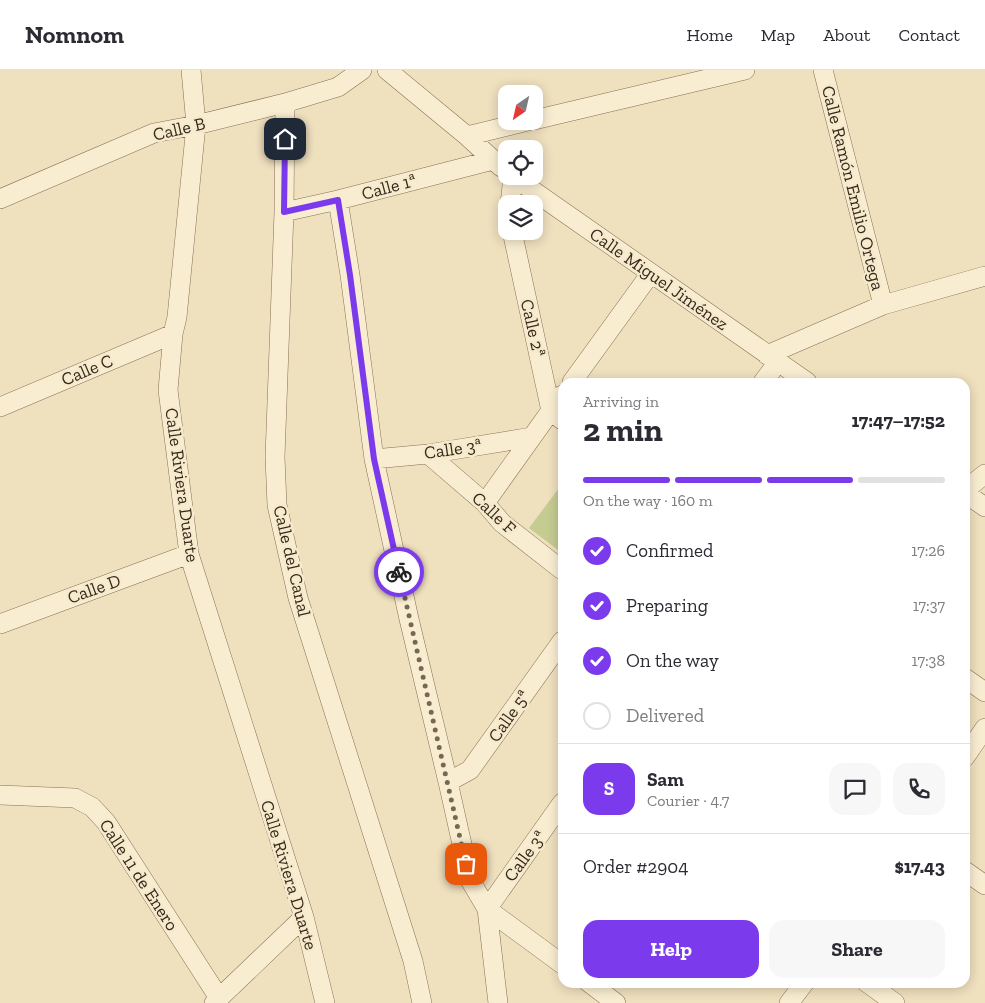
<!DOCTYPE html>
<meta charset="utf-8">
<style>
:root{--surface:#fff;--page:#f7f7f7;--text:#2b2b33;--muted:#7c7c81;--line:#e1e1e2;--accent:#7c3aed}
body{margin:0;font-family:"Zilla Slab",serif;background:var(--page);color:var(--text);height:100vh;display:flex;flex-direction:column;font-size:19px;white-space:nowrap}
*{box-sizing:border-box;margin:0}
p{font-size:16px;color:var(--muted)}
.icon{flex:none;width:28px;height:28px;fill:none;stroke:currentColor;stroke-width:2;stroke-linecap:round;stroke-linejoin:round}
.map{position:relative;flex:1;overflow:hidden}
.side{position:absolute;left:558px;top:308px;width:412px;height:610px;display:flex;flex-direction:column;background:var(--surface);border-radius:15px;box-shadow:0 2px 12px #0003}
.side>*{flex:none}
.needle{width:32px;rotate:214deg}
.tools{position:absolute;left:498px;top:15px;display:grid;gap:10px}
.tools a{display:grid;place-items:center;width:45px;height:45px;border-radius:10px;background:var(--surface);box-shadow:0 2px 12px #0003;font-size:25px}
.pin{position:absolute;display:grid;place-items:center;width:42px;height:42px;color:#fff;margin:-21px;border-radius:10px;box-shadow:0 2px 8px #0006}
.courier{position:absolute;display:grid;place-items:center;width:50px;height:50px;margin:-25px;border:4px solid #7c3aed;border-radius:50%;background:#fff;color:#222;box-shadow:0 1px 6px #0007}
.overview em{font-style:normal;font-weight:700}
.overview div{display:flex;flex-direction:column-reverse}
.overview{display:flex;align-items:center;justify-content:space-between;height:85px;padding:0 25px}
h1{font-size:32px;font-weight:700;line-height:38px}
.bar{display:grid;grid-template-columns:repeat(4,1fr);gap:8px 5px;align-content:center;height:60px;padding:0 25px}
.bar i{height:6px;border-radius:4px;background:var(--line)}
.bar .on{background:var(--accent)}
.bar p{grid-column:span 4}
.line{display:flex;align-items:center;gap:12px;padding:0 25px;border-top:1px solid var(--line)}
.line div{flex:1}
.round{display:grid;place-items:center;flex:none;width:52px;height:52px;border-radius:15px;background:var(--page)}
ol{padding:0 25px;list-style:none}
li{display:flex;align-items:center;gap:15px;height:55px}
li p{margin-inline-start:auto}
li .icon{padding:5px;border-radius:50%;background:var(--accent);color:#fff;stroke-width:4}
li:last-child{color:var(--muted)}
li i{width:28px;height:28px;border:2px solid var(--line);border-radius:50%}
.cta{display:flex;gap:10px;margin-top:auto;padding:10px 25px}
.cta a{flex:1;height:58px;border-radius:15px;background:var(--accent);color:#fff;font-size:20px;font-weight:700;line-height:58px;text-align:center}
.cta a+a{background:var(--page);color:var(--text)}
header{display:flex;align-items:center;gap:30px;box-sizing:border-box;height:70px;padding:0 25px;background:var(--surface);border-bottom:1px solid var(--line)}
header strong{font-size:24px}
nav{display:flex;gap:28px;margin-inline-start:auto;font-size:18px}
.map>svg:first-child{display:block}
.green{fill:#c5cc92}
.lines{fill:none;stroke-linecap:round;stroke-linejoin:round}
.minor-casing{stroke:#877056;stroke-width:20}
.minor{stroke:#f9edd1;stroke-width:19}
.done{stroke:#776854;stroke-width:5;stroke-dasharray:0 9}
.route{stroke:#7c3aed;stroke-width:6}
.labels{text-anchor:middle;stroke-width:5;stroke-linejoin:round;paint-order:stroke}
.street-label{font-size:18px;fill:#36281b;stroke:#f6eacd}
</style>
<header>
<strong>Nomnom</strong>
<nav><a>Home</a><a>Map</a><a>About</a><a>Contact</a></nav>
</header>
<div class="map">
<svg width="985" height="933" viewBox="0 0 985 933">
<rect width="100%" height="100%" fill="#efe0be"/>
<path class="green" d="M562,414V483L529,458Z"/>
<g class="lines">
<defs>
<path id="minor" d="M191,0L196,55L177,247L173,264L168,320L189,484L304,847L325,933
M387,0L467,66L501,97
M823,0L883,235
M285,33L284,142L275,387L277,435L298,528L413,891L422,933
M534,50L745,0
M467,66L528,51
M512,106L807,312
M0,129L154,63L196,55L285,33L338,17L362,0
M338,130L350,205L374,389L409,549L448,712L470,810L487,839L498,933
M510,134L513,107
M284,142L338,130L493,90
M512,161L551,341L562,350
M767,285L883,235L985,206
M572,312L651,203
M763,312L778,292
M0,337L173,264
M428,384L485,433L502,453L562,500
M374,389L428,384L532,367
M965,420L985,404
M965,423L985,437
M485,433L562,325
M0,554L189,484
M965,608L985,622
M965,687L985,658
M448,712L470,700L562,571
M0,725L75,728L92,737L106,752L219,928
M562,733L487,839L562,894
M965,801L985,815
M588,912L616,933
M866,912L895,933
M214,933L304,847
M789,933L805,912"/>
</defs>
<use href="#minor" class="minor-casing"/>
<use href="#minor" class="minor"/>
</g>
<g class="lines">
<path class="done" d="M399,502L466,794"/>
<path class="route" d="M285,69L284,142L338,130L350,205L374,389L399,502"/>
</g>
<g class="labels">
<g class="street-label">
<text transform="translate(179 59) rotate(-13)" y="6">Calle B</text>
<text transform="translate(389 117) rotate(-15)" y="6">Calle 1ª</text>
<text transform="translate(853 118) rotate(76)" y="6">Calle Ramón Emilio Ortega</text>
<text transform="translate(659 209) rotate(35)" y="6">Calle Miguel Jiménez</text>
<text transform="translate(533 258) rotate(77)" y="6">Calle 2ª</text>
<text transform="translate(87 300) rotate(-23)" y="6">Calle C</text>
<text transform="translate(453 379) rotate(-8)" y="6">Calle 3ª</text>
<text transform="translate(182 415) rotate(82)" y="6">Calle Riviera Duarte</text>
<text transform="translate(494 443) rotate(43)" y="6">Calle F</text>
<text transform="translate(292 491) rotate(77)" y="6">Calle del Canal</text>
<text transform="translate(94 519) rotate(-20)" y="6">Calle D</text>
<text transform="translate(509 646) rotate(-55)" y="6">Calle 5ª</text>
<text transform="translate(525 786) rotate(-54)" y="6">Calle 3ª</text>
<text transform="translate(139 805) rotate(57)" y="6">Calle 11 de Enero</text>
<text transform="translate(289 805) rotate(73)" y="6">Calle Riviera Duarte</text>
</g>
</g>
</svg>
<div class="tools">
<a><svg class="needle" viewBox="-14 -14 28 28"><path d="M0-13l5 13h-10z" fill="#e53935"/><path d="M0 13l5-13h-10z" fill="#7c7c81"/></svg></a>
<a><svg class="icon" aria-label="locate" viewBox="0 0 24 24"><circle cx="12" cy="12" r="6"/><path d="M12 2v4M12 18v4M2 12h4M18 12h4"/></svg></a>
<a><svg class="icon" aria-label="layers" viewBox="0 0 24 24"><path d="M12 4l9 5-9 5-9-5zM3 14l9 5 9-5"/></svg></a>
</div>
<div class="pin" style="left:466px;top:794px;background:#ea580c"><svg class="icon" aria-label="bag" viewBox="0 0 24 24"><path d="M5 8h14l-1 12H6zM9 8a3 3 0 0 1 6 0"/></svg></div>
<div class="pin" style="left:285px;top:69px;background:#1f2937"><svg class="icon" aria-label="home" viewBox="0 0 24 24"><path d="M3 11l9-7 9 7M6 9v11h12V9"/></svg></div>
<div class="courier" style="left:399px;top:502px"><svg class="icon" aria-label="bike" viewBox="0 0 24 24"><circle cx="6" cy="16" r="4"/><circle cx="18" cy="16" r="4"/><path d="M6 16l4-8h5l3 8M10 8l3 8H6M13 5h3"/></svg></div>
<section class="side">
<div class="overview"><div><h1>2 min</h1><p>Arriving in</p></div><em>17:47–17:52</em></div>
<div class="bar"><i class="on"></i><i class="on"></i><i class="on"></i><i></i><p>On the way · 160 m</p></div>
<ol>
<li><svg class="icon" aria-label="check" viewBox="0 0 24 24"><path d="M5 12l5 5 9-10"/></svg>Confirmed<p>17:26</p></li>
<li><svg class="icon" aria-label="check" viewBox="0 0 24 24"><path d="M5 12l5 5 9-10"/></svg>Preparing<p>17:37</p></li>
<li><svg class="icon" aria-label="check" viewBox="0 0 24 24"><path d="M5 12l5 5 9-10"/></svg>On the way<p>17:38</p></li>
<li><i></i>Delivered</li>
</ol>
<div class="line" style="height:90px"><b class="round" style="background:var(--accent);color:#fff">S</b><div><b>Sam</b><p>Courier · 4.7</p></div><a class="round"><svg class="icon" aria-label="chat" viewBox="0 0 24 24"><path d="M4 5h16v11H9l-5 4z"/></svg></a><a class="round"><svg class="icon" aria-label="phone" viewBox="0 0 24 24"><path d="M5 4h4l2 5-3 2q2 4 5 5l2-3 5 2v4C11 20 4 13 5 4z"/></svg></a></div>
<div class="line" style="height:65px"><div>Order #2904</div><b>$17.43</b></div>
<div class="cta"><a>Help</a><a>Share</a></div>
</section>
</div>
